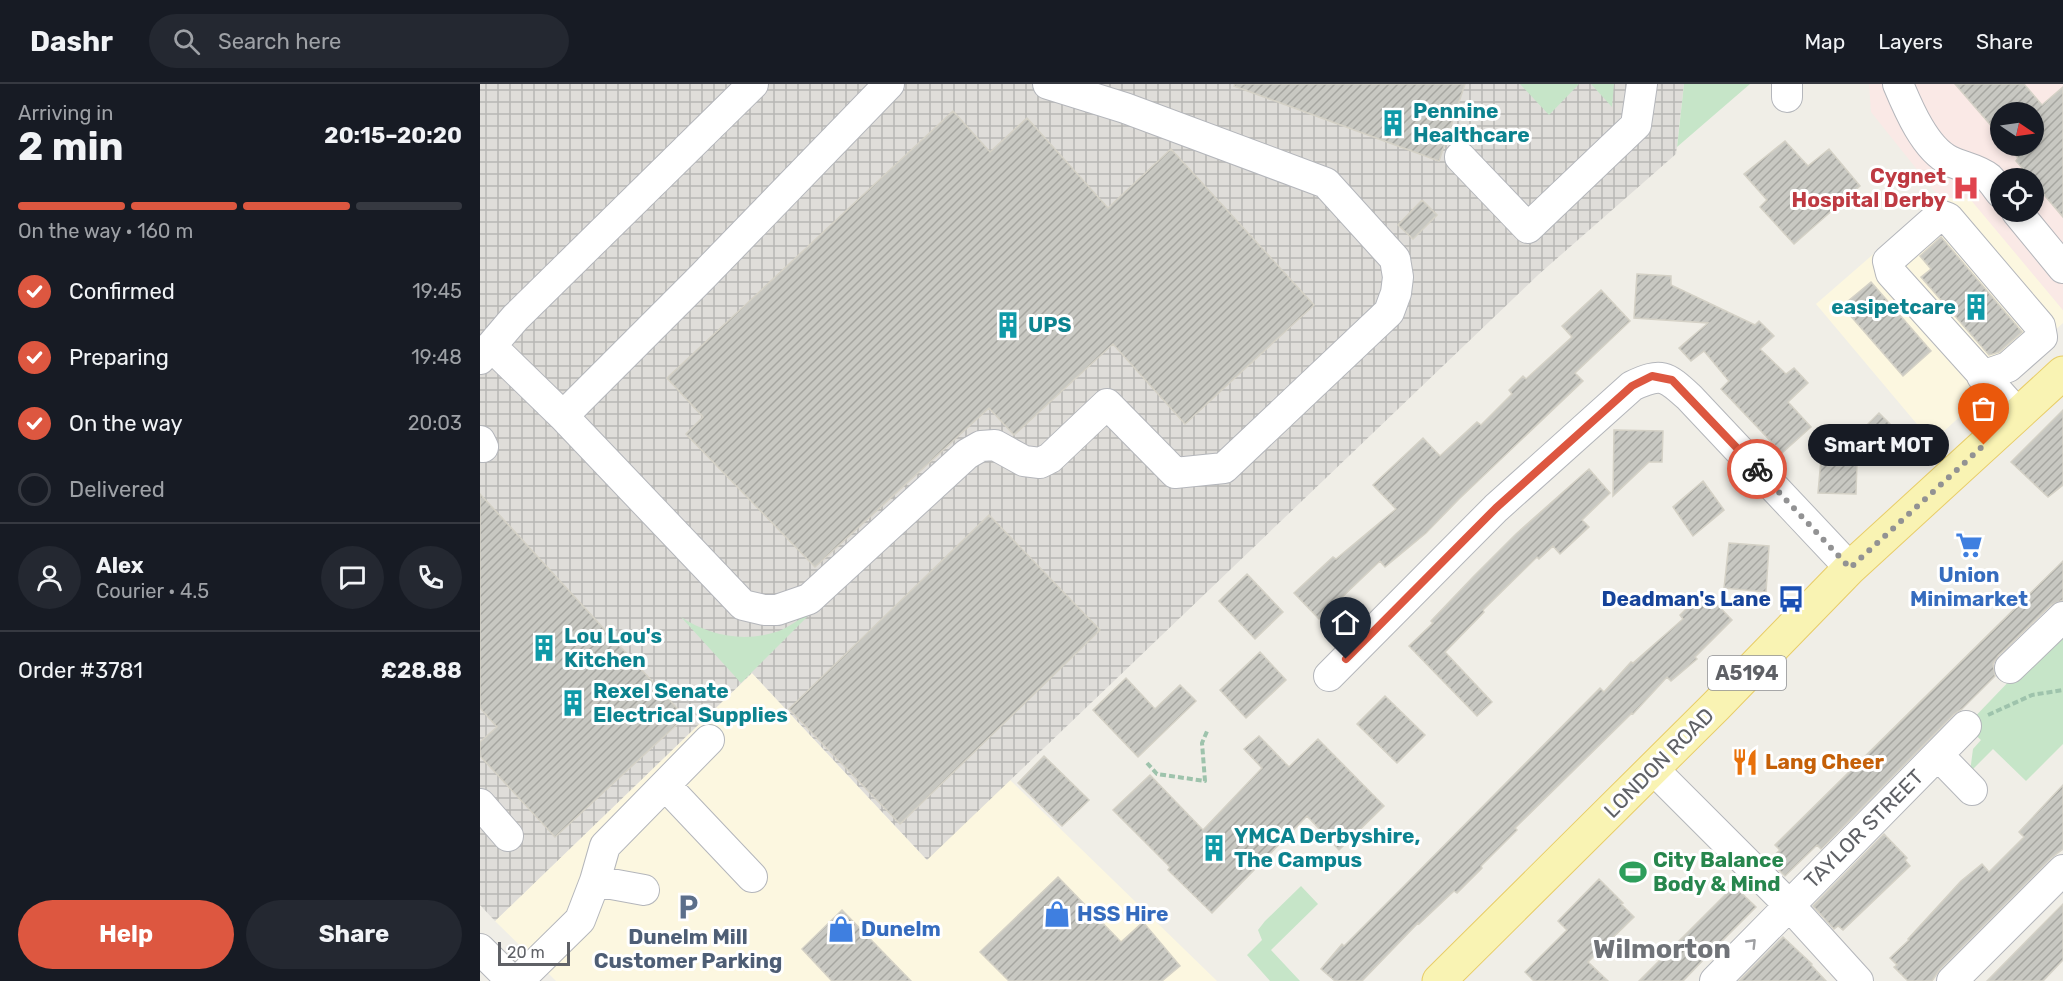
<!DOCTYPE html>
<meta charset="utf-8">
<style>
:root{--surface:#171b24;--page:#242831;--text:#f1f3f6;--muted:#9ea1a6;--line:#363941;--accent:#dd5740}
body{margin:0;font-family:Rubik,sans-serif;background:var(--page);color:var(--text);height:100vh;display:flex;flex-direction:column;font-size:22px;white-space:nowrap}
*{box-sizing:border-box;margin:0}
p{font-size:20px;color:var(--muted)}
.icon{flex:none;width:33px;height:33px;fill:none;stroke:currentColor;stroke-width:2;stroke-linecap:round;stroke-linejoin:round}
.map{position:relative;flex:1;overflow:hidden}
.panel{display:flex;flex-direction:column;background:var(--surface);width:480px}
.panel>*{flex:none}
.needle{width:39px;rotate:103deg}
.fabs{position:absolute;left:1510px;top:18px;display:grid;gap:12px}
.fabs a{display:grid;place-items:center;width:54px;height:54px;border-radius:50%;background:var(--surface);box-shadow:0 3px 9px #0003;font-size:30px}
.scale{position:absolute;left:18px;bottom:15px;width:72px;box-sizing:border-box;padding-left:6px;border:3px solid #5f6166;border-top:0;font-size:16px;line-height:21px;white-space:nowrap;color:#5f6166;-webkit-text-stroke:4px #fff;paint-order:stroke}
.pin{position:absolute;display:grid;place-items:center;width:51px;height:51px;color:#fff;margin:-62px -26px;border-radius:50% 50% 50% 0;rotate:-45deg;box-shadow:0 0 6px #0007}
.pin .icon{rotate:45deg}
.courier{position:absolute;display:grid;place-items:center;width:60px;height:60px;margin:-30px;border:4px solid #dd5740;border-radius:50%;background:#fff;color:#222;box-shadow:0 2px 8px #0007}
.bubble{position:absolute;height:42px;border-radius:21px;background:var(--surface);box-shadow:0 3px 9px #0003;font-size:20px;font-weight:700;line-height:42px;text-align:center}
.summary em{font-style:normal;font-weight:700}
.summary div{display:flex;flex-direction:column-reverse}
.summary{display:flex;align-items:center;justify-content:space-between;height:102px;padding:0 18px}
h1{font-size:39px;font-weight:700;line-height:45px}
.bar{display:grid;grid-template-columns:repeat(4,1fr);gap:9px 6px;align-content:center;height:72px;padding:0 18px}
.bar i{height:8px;border-radius:4px;background:var(--line)}
.bar .active{background:var(--accent)}
.bar p{grid-column:span 4}
.line{display:flex;align-items:center;gap:15px;padding:0 18px;border-top:2px solid var(--line)}
.line div{flex:1}
.round{display:grid;place-items:center;flex:none;width:63px;height:63px;border-radius:32px;background:var(--page)}
ol{padding:0 18px;list-style:none}
li{display:flex;align-items:center;gap:18px;height:66px}
li p{margin-inline-start:auto}
li .icon{padding:6px;border-radius:50%;background:var(--accent);color:#fff;stroke-width:4}
li:last-child{color:var(--muted)}
li i{width:33px;height:33px;border:3px solid var(--line);border-radius:50%}
.cta{display:flex;gap:12px;margin-top:auto;padding:12px 18px}
.cta a{flex:1;height:69px;border-radius:36px;background:var(--accent);color:#fff;font-size:24px;font-weight:700;line-height:69px;text-align:center}
.cta a+a{background:var(--page);color:var(--text)}
header{display:flex;align-items:center;gap:36px;box-sizing:border-box;height:84px;padding:0 30px;background:var(--surface);border-bottom:2px solid var(--line)}
header strong{font-size:28px}
nav{display:flex;gap:33px;margin-inline-start:auto;font-size:21px}
.search{width:420px;height:54px;background:var(--page);display:flex;align-items:center;gap:15px;box-sizing:border-box;padding:0 21px;border-radius:33px;color:var(--muted);font-size:22px}
main{display:flex;flex:1;min-height:0}
.map>svg:first-child{display:block}
.commercial{fill:#fcf7e0}
.industrial{fill:url(#industrial-grid)}
.medical{fill:#fae9e6;fill-rule:evenodd}
.green{fill:#c6e5c8}
.building{fill:url(#building-hatch);stroke:#d4d1c6;stroke-width:1.5}
.lines{fill:none;stroke-linecap:round;stroke-linejoin:round}
.minor-casing{stroke:#b4b6bb;stroke-width:32}
.major-casing{stroke:#e8cd68;stroke-width:35}
.path{stroke:#9ec3ac;stroke-width:4;stroke-dasharray:6 3;stroke-linecap:butt}
.minor{stroke:#fff;stroke-width:30}
.major{stroke:#f9f3b3;stroke-width:33}
.oneway{stroke:#9fa0a3}
.done{stroke:#929293;stroke-width:6;stroke-dasharray:0 10.8}
.route{stroke:#dd5740;stroke-width:8}
.labels{text-anchor:middle;stroke-width:6;stroke-linejoin:round;paint-order:stroke}
.shield{fill:#fff;stroke:#8f9094;stroke-width:1.5}
.shield-label{font-size:20px;font-weight:bold;fill:#5f6166}
.culture-label{font-size:21px;font-weight:bold;fill:#0d838f;stroke:#fff;text-anchor:start}
.health-label{font-size:21px;font-weight:bold;fill:#be3a42;stroke:#fff;text-anchor:end}
.shop-label{font-size:21px;font-weight:bold;fill:#366cbe;stroke:#fff;text-anchor:start}
.transit-label{font-size:21px;font-weight:bold;fill:#164399;stroke:#fff;text-anchor:end}
.food-label{font-size:21px;font-weight:bold;fill:#c56008;stroke:#fff;text-anchor:start}
.street-label{font-size:21px;fill:#5f6166;stroke:#fff}
.leisure-label{font-size:21px;font-weight:bold;fill:#27864d;stroke:#fff;text-anchor:start}
.service-label{font-size:21px;font-weight:bold;fill:#4e5e75;stroke:#fff}
.district-label{font-size:27px;font-weight:bold;fill:#707378;stroke:#fff}
</style>
<header>
<strong>Dashr</strong>
<div class="search"><svg class="icon" aria-label="search" viewBox="0 0 24 24"><circle cx="10" cy="10" r="6"/><path d="M15 15l6 6"/></svg>Search here</div>
<nav><a>Map</a><a>Layers</a><a>Share</a></nav>
</header>
<main>
<section class="panel">
<div class="summary"><div><h1>2 min</h1><p>Arriving in</p></div><em>20:15–20:20</em></div>
<div class="bar"><i class="active"></i><i class="active"></i><i class="active"></i><i></i><p>On the way · 160 m</p></div>
<ol>
<li><svg class="icon" aria-label="check" viewBox="0 0 24 24"><path d="M5 12l5 5 9-10"/></svg>Confirmed<p>19:45</p></li>
<li><svg class="icon" aria-label="check" viewBox="0 0 24 24"><path d="M5 12l5 5 9-10"/></svg>Preparing<p>19:48</p></li>
<li><svg class="icon" aria-label="check" viewBox="0 0 24 24"><path d="M5 12l5 5 9-10"/></svg>On the way<p>20:03</p></li>
<li><i></i>Delivered</li>
</ol>
<div class="line" style="height:108px"><a class="round"><svg class="icon" aria-label="person" viewBox="0 0 24 24"><circle cx="12" cy="8" r="4"/><path d="M4 21q1-7 8-7t8 7"/></svg></a><div><b>Alex</b><p>Courier · 4.5</p></div><a class="round"><svg class="icon" aria-label="chat" viewBox="0 0 24 24"><path d="M4 5h16v11H9l-5 4z"/></svg></a><a class="round"><svg class="icon" aria-label="phone" viewBox="0 0 24 24"><path d="M5 4h4l2 5-3 2q2 4 5 5l2-3 5 2v4C11 20 4 13 5 4z"/></svg></a></div>
<div class="line" style="height:78px"><div>Order #3781</div><b>£28.88</b></div>
<div class="cta"><a>Help</a><a>Share</a></div>
</section>
<div class="map">
<svg width="1583" height="897" viewBox="0 0 1583 897">
<defs>
<pattern id="industrial-grid" width="8" height="8" patternUnits="userSpaceOnUse" patternTransform="scale(1.5)"><rect width="8" height="8" fill="#dfddd9"/><path d="M0 4h8M4 0v8" fill="none" stroke="#b8b7b4"/></pattern>
<pattern id="building-hatch" width="6" height="6" patternUnits="userSpaceOnUse" patternTransform="scale(1.5)"><rect width="6" height="6" fill="#c8c8c2"/><path d="M-1 1l2-2M0 6l6-6M5 7l2-2" fill="none" stroke="#a6a6a1"/></pattern>
</defs>
<rect width="100%" height="100%" fill="#f0eee7"/>
<path class="commercial" d="M1459,113L1490,114L1583,226V239L1452,358L1336,220Z
M272,589L446,775L529,695L737,897H76L15,837Z"/>
<path class="industrial" d="M0,0H1204L1196,70L1058,191L447,776L272,589L15,837L0,821Z"/>
<path class="medical" d="M1389,0H1583V226L1490,115L1459,113L1391,28ZM1521,28H1554V62H1521ZM1521,94H1554V128H1521Z"/>
<path class="green" d="M1040,0H1099L1069,31Z
M1111,0H1134L1132,23Z
M1204,0H1270L1197,63Z
M338,522L261,599L201,533C230,552 265,559 299,547C312,542 326,530 338,522Z
M1583,541V660L1546,697L1513,665L1490,688L1493,665L1501,656L1486,642Z
M821,802L838,820L791,866L820,897H790L767,871L782,856L778,846L785,837Z"/>
<path class="building" d="M755,0H985L959,77L754,2Z
M1475,0H1544L1562,21L1583,3V133L1554,99V94H1551L1536,77L1538,74L1527,62H1554V28H1521V53Z
M473,27L510,68L547,34L628,124L691,65L834,221L705,340L633,260L534,351L509,324L335,483L206,350L223,333L187,294Z
M1305,57L1328,82L1349,65L1380,102L1314,160L1280,123L1287,116L1264,90Z
M942,116L957,131L933,155L918,141Z
M1461,153L1542,248L1519,268L1509,271L1441,193L1451,185L1440,172Z
M1157,190L1191,192V201L1275,241L1279,237L1294,252L1280,265L1306,290L1314,284L1328,299L1308,318L1331,343L1302,369L1241,305L1249,297L1224,267L1211,277L1199,264L1228,239L1154,234Z
M1391,198L1451,267L1423,292L1362,222Z
M1121,206L1150,237L1095,289L1103,297L979,415L946,449L905,483L900,477L839,535L814,509L853,473L856,475L916,425L893,401L943,354L960,372L997,338L1001,341L1032,310L1029,306L1043,292L1046,295L1092,253L1082,242Z
M1583,326V401L1568,413L1531,378Z
M1399,329L1427,357L1414,370L1386,342Z
M1134,346L1183,347L1182,378H1169L1133,412Z
M1341,375L1377,376L1376,410L1338,409Z
M1109,385L1130,409L1102,436L1109,443L1080,470L1073,462L1059,475L1057,473L1003,526L1004,528L965,568L1012,618L997,632L929,562L953,539L951,537L993,493L1036,450Z
M1223,397L1244,426L1213,452L1193,423Z
M0,410L205,633L75,753L0,672V658L17,643L0,624Z
M509,431L620,546L420,740L309,625Z
M1249,459L1289,462L1286,508L1244,504Z
M1583,477V516L1571,521L1518,572L1513,580L1515,592L1482,625L1474,630L1341,765L1337,761L1305,792L1289,776L1300,766L1295,761Z
M767,490L803,528L775,555L739,517Z
M1224,507L1252,536L1215,573L1217,575L1191,597L1187,593L1153,630L1152,629L1035,744L1037,746L1001,782L1002,784L977,809L974,807L939,840L938,839L882,897H855L841,885L862,860L864,862L924,802L1120,604L1124,608L1151,578L1153,579L1203,535L1200,531Z
M780,568L806,596L766,634L740,606Z
M646,594L675,625L700,601L716,617L658,673L613,626Z
M905,612L945,651L917,679L877,640Z
M779,652L809,683L838,655L904,722L859,766L827,732L732,829L688,786L690,783L633,726L670,691L723,746L782,684L764,665Z
M564,672L609,716L582,742L538,699Z
M1583,701V765L1571,774L1460,885L1452,897H1428L1414,883L1417,881L1410,874L1429,856L1428,855L1481,797L1502,780L1509,788L1544,753L1539,748Z
M1404,750L1427,774L1425,776L1430,782L1363,846L1358,842L1354,845L1333,822Z
M578,793L641,858L663,838L700,882L682,897H529L500,868Z
M1119,795L1143,819L1141,820L1154,833L1108,878L1128,897H1054L1045,888L1087,846L1078,837Z
M1254,802L1276,823L1228,871L1203,897H1159Z
M1583,820V876L1563,897H1507Z
M362,826L431,897H352L322,865Z
M1303,853L1332,880L1331,881L1346,897H1259Z"/>
<g class="lines">
<defs>
<path id="minor" d="M1418,0C1428,24 1445,65 1470,77C1482,83 1498,85 1509,94C1513,98 1517,104 1521,109
M1307,13V0
M980,73L1048,144L1156,41L1162,0
M1537,128L1583,184
M11,262L83,332L263,521L284,526H297L329,515L487,370L501,362L515,361L544,377L560,379L570,374L627,320L695,389L744,384L909,228L916,209L918,193L915,175L846,99L645,24L568,0
M0,275L35,234L273,0
M1502,292L1528,283L1562,253L1560,242L1468,134L1460,131L1408,177L1411,189L1538,330
M83,332L222,193L409,0
M0,357L3,363
M1530,584L1583,533
M849,592L1016,424L1152,302C1182,288 1186,292 1209,313L1370,484
M1458,671L1492,706
M1173,685L1309,821L1378,897
M185,701L272,793
M0,720L28,752
M115,797L164,806
M0,865L32,897
M38,897L100,836L115,797L125,762L229,656
M1235,897L1486,642
M1472,897L1583,786"/>
<path id="major" d="M959,897L1236,622L1370,484L1583,289"/>
</defs>
<use href="#minor" class="minor-casing"/>
<use href="#major" class="major-casing"/>
<path class="path" d="M1508,631L1552,611L1583,606
M667,679L677,690L725,697L722,659L728,645"/>
<use href="#minor" class="minor"/>
<use href="#major" class="major"/>
</g>
<defs><path id="oneway-chevron" d="M-2-3.5L2.5 0L-2 3.5" fill="none" stroke-width="1.6" stroke-linecap="round" stroke-linejoin="round" transform="scale(1.5)"/></defs>
<use class="oneway" href="#oneway-chevron" transform="translate(1272 859) rotate(-46)"/>
<g class="lines">
<path class="done" d="M1277,385L1370,484L1504,361"/>
<path class="route" d="M866,575L1016,424L1152,302L1172,292L1192,296L1277,385"/>
</g>
<defs>
<symbol id="building-bare" viewBox="-9 -9 18 18"><path d="M-4-6H4V6H1V3H-1V6H-4ZM-2.5-4.3h1.7v1.8h-1.7ZM.8-4.3h1.7v1.8H.8ZM-2.5-1h1.7V.8h-1.7ZM.8-1h1.7V.8H.8Z" fill="#0f9aa8" stroke="#fff" stroke-width="2.5" paint-order="stroke"/></symbol>
<symbol id="hospital-bare" viewBox="-9 -9 18 18"><path d="M-5-5h3v3.5h4V-5h3V5h-3V1.5h-4V5h-3Z" fill="#e0444e" stroke="#fff" stroke-width="2.5" paint-order="stroke"/></symbol>
<symbol id="supermarket-bare" viewBox="-9 -9 18 18"><path d="M-6-5.5h2.5l.6 2H6L4.5 2H-2.5L-4.4-4H-6ZM-1.5 3.2a1.3 1.3 0 1 0 .1 0ZM3 3.2a1.3 1.3 0 1 0 .1 0Z" fill="#3f7fe0" stroke="#fff" stroke-width="2.5" paint-order="stroke"/></symbol>
<symbol id="bus-bare" viewBox="-9 -9 18 18"><path d="M-5-6H5V4H4V6H2V4H-2V6H-4V4H-5ZM-3.5-4V0h7V-4ZM-3.5 1.2v1.5H-2V1.2ZM2 1.2v1.5H3.5V1.2Z" fill="#1a4fb4" stroke="#fff" stroke-width="2.5" paint-order="stroke"/></symbol>
<symbol id="restaurant-bare" viewBox="-9 -9 18 18"><path d="M-5-6h1v4h1v-4h1v4h1v-4h1v5L-1.5 .5V6h-2V.5L-5-1ZM5-6V6H3V1.5H1.5Q1.5-4 5-6Z" fill="#e8710a" stroke="#fff" stroke-width="2.5" paint-order="stroke"/></symbol>
<symbol id="stadium-bare" viewBox="-9 -9 18 18"><path d="M0-5a6.5 5 0 1 0 0 10a6.5 5 0 1 0 0-10ZM-3.5-1.8h7v3.6h-7Z" fill="#2e9e5b" stroke="#fff" stroke-width="2.5" paint-order="stroke"/></symbol>
<symbol id="parking-bare" viewBox="-9 -9 18 18"><path d="M-3.5-5.5H1a3.5 3.5 0 0 1 0 7H-1V5.5H-3.5ZM-1-3.4V-.6H.8a1.4 1.4 0 0 0 0-2.8Z" fill="#5c6f8a" stroke="#fff" stroke-width="2.5" paint-order="stroke"/></symbol>
<symbol id="shop-bare" viewBox="-9 -9 18 18"><path d="M-5-2.5h2.3a2.7 3.5 0 0 1 5.4 0H5L5.5 6h-11ZM-1.5-2.5h3a1.5 2.3 0 0 0-3 0Z" fill="#3f7fe0" stroke="#fff" stroke-width="2.5" paint-order="stroke"/></symbol>
</defs>
<g fill-rule="evenodd">
<use href="#building-bare" x="894" y="20" width="38" height="38"/>
<use href="#hospital-bare" x="1467" y="85" width="38" height="38"/>
<use href="#building-bare" x="1477" y="204" width="38" height="38"/>
<use href="#building-bare" x="509" y="222" width="38" height="38"/>
<use href="#supermarket-bare" x="1470" y="442" width="38" height="38"/>
<use href="#bus-bare" x="1292" y="496" width="38" height="38"/>
<use href="#building-bare" x="45" y="545" width="38" height="38"/>
<use href="#building-bare" x="74" y="600" width="38" height="38"/>
<use href="#restaurant-bare" x="1246" y="659" width="38" height="38"/>
<use href="#building-bare" x="715" y="745" width="38" height="38"/>
<use href="#stadium-bare" x="1134" y="769" width="38" height="38"/>
<use href="#parking-bare" x="189" y="804" width="38" height="38"/>
<use href="#shop-bare" x="558" y="811" width="38" height="38"/>
<use href="#shop-bare" x="342" y="826" width="38" height="38"/>
</g>
<g class="labels">
<rect class="shield" x="1228" y="572" width="78" height="34" rx="4.5"/>
<g class="shield-label">
<text x="1267" y="596">A5194</text>
</g>
<g class="culture-label">
<text x="933" y="34">Pennine<tspan x="933" dy="24">Healthcare</tspan></text>
<text x="1476" y="230" text-anchor="end">easipetcare</text>
<text x="548" y="248">UPS</text>
<text x="84" y="559">Lou Lou's<tspan x="84" dy="24">Kitchen</tspan></text>
<text x="113" y="614">Rexel Senate<tspan x="113" dy="24">Electrical Supplies</tspan></text>
<text x="754" y="759">YMCA Derbyshire,<tspan x="754" dy="24">The Campus</tspan></text>
</g>
<g class="health-label">
<text x="1466" y="99">Cygnet<tspan x="1466" dy="24">Hospital Derby</tspan></text>
</g>
<g class="shop-label">
<text x="1489" y="498" text-anchor="middle">Union<tspan x="1489" dy="24">Minimarket</tspan></text>
<text x="597" y="837">HSS Hire</text>
<text x="381" y="852">Dunelm</text>
</g>
<g class="transit-label">
<text x="1291" y="522">Deadman's Lane</text>
</g>
<g class="food-label">
<text x="1285" y="685">Lang Cheer</text>
</g>
<g class="street-label">
<text transform="translate(1179 679) rotate(-45)" y="7">LONDON ROAD</text>
<text transform="translate(1384 745) rotate(-45)" y="7">TAYLOR STREET</text>
</g>
<g class="leisure-label">
<text x="1173" y="783">City Balance<tspan x="1173" dy="24">Body &amp; Mind</tspan></text>
</g>
<g class="service-label">
<text x="208" y="860">Dunelm Mill<tspan x="208" dy="24">Customer Parking</tspan></text>
</g>
<g class="district-label">
<text x="1182" y="874">Wilmorton</text>
</g>
</g>
</svg>
<div class="fabs">
<a><svg class="needle" viewBox="-14 -14 28 28"><path d="M0-13l5 13h-10z" fill="#e53935"/><path d="M0 13l5-13h-10z" fill="#9ea1a6"/></svg></a>
<a><svg class="icon" aria-label="locate" viewBox="0 0 24 24"><circle cx="12" cy="12" r="6"/><path d="M12 2v4M12 18v4M2 12h4M18 12h4"/></svg></a>
</div>
<div class="scale">20 m</div>
<div class="pin" style="left:1504px;top:361px;background:#ea580c"><svg class="icon" aria-label="bag" viewBox="0 0 24 24"><path d="M5 8h14l-1 12H6zM9 8a3 3 0 0 1 6 0"/></svg></div>
<div class="pin" style="left:866px;top:575px;background:#1f2937"><svg class="icon" aria-label="home" viewBox="0 0 24 24"><path d="M3 11l9-7 9 7M6 9v11h12V9"/></svg></div>
<div class="courier" style="left:1277px;top:385px"><svg class="icon" aria-label="bike" viewBox="0 0 24 24"><circle cx="6" cy="16" r="4"/><circle cx="18" cy="16" r="4"/><path d="M6 16l4-8h5l3 8M10 8l3 8H6M13 5h3"/></svg></div>
<div class="bubble" style="left:1328px;top:340px;width:141px">Smart MOT</div>
</div>
</main>
